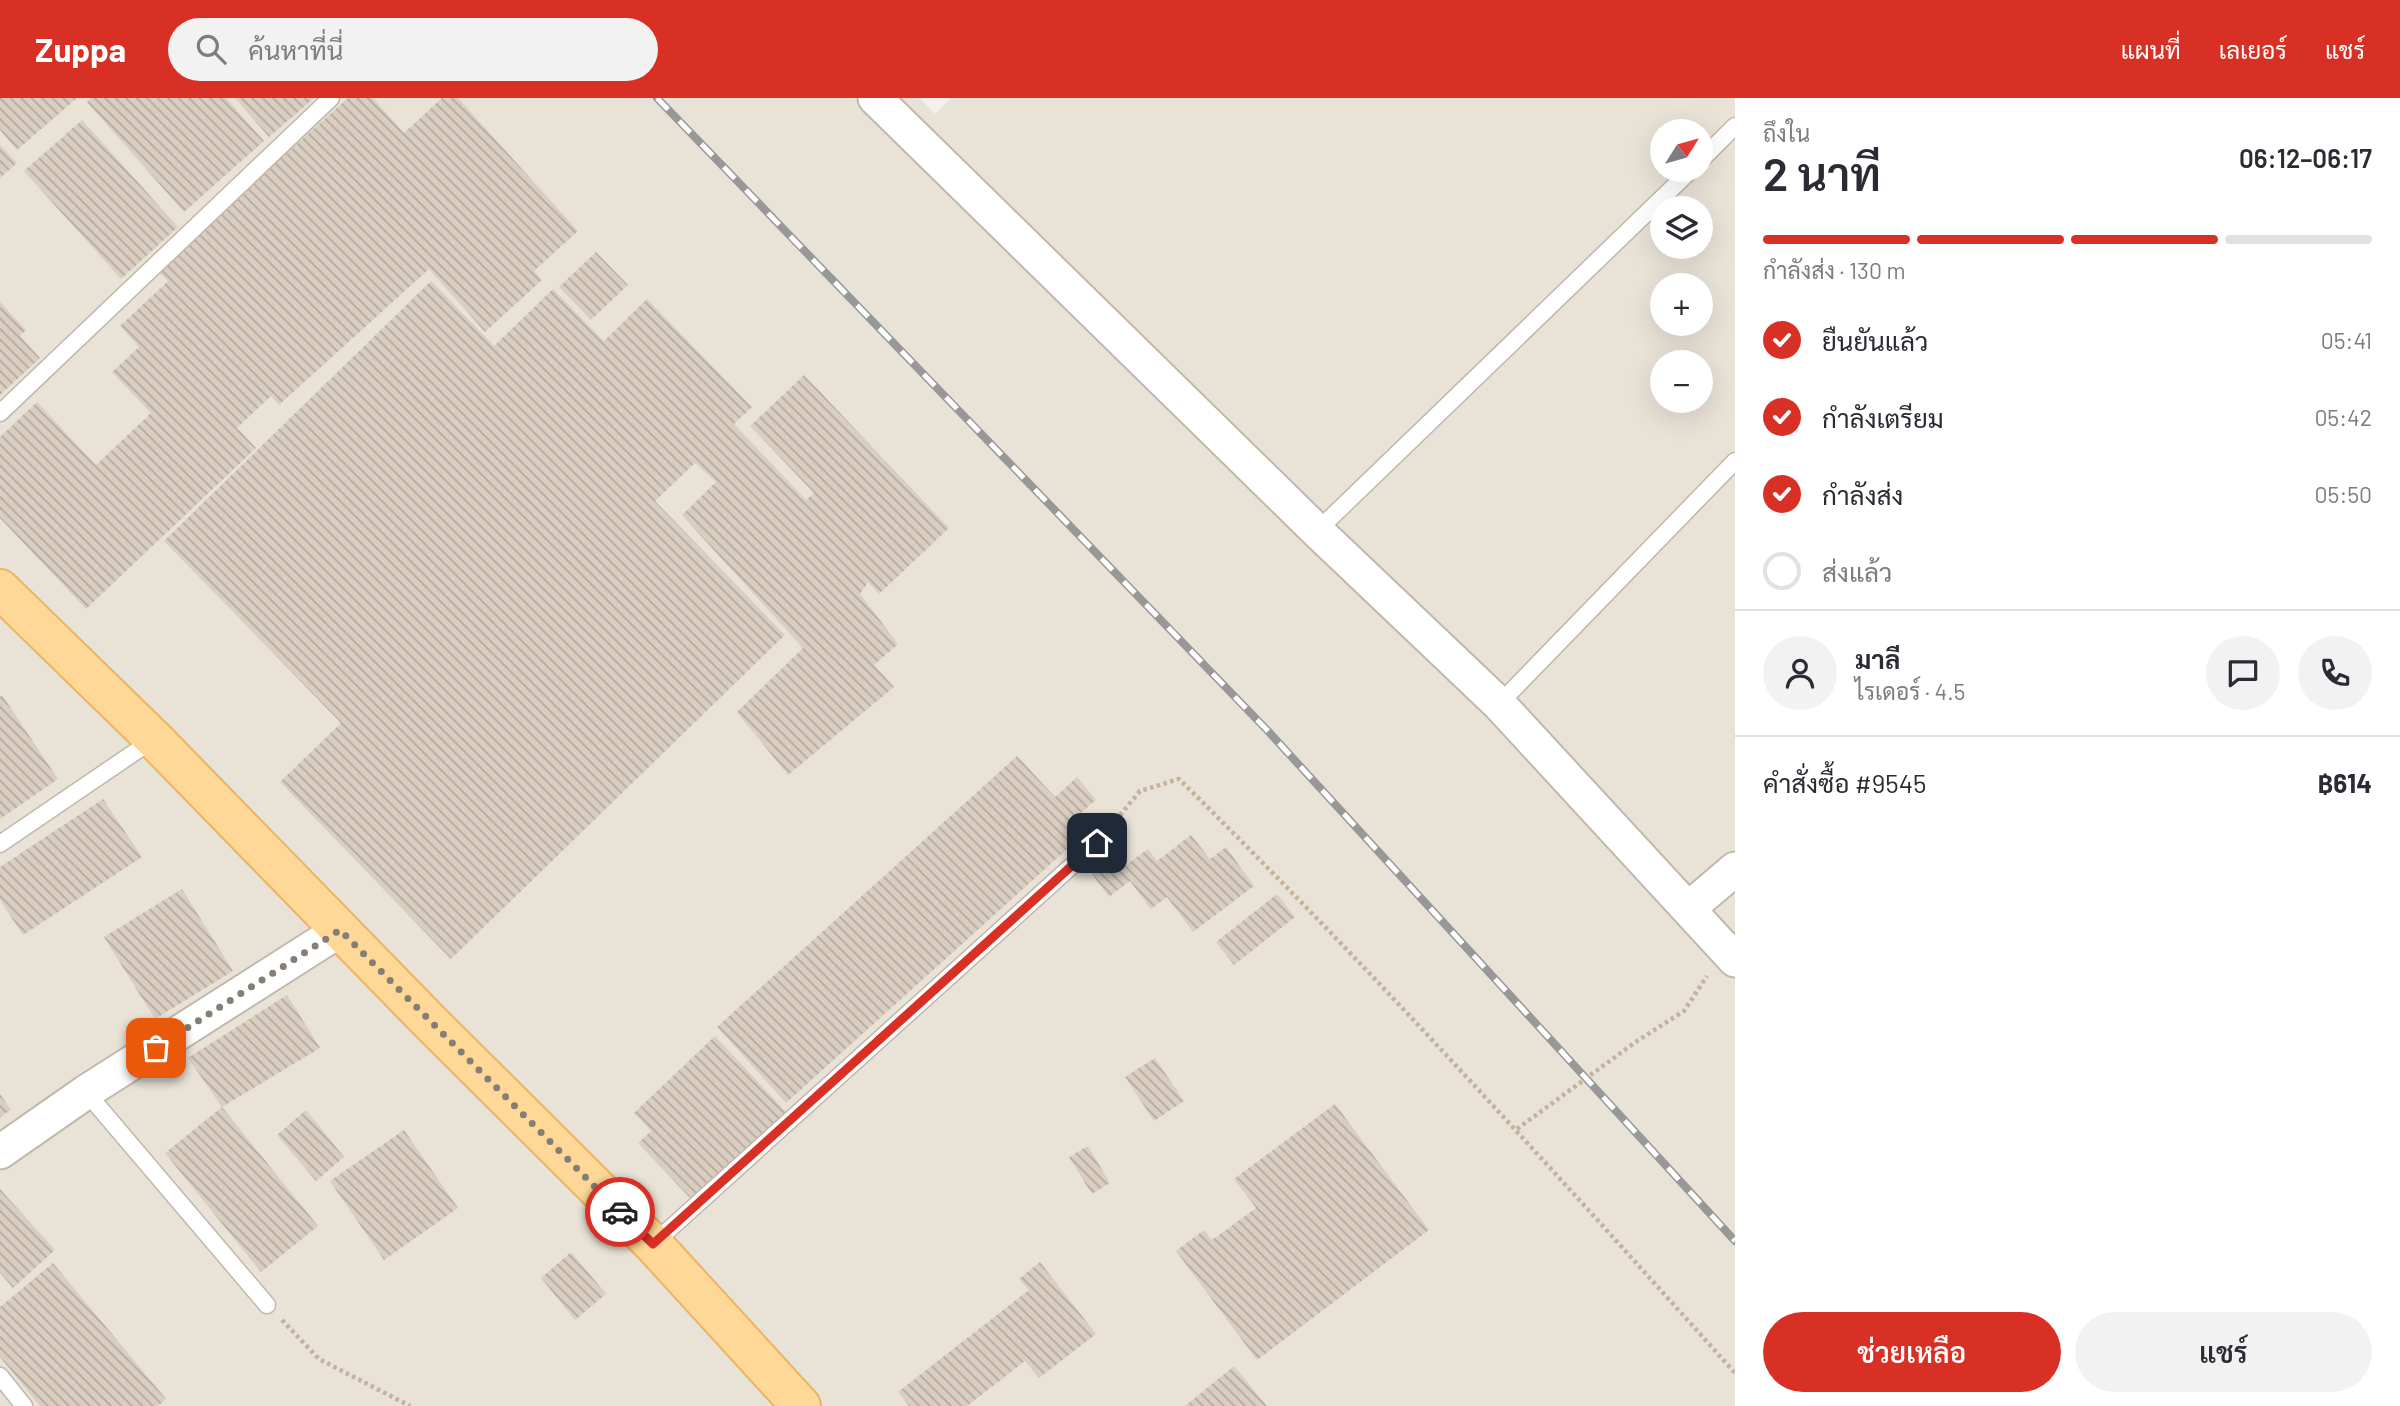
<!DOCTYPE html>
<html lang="th">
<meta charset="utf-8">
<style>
:root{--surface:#fff;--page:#f2f2f3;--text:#2b2b33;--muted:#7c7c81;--line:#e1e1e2;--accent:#d93025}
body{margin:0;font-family:Barlow,Sarabun,sans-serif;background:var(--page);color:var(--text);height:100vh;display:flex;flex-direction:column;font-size:26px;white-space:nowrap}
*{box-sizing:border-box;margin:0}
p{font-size:23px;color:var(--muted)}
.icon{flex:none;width:38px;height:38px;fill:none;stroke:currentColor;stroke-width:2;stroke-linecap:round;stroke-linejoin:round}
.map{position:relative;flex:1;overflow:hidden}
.side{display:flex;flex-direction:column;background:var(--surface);width:665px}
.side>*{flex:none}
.needle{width:46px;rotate:53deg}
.controls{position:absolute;left:1650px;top:21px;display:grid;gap:14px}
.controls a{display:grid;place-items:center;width:63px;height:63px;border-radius:50%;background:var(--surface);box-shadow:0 7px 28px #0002;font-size:35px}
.pin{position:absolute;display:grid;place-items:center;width:60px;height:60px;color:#fff;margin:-30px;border-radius:14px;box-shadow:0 4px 10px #0006}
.courier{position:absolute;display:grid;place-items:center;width:70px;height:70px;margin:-35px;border:5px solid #d93025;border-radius:50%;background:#fff;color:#222;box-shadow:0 2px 9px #0007}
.summary em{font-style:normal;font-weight:600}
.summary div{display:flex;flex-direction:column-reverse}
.summary{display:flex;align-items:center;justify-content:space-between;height:119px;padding:0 28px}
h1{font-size:46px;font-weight:600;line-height:52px}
.bar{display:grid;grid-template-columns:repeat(4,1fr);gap:10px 7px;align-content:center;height:84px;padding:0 28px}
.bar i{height:9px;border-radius:5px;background:var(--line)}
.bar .active{background:var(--accent)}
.bar p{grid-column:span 4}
.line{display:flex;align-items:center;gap:18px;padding:0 28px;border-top:2px solid var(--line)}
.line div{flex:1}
.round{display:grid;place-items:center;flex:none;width:74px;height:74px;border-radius:37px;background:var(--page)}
ol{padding:0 28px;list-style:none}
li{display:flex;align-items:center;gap:21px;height:77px}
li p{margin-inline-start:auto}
li .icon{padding:7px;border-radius:50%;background:var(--accent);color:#fff;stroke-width:4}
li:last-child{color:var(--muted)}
li i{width:38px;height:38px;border:4px solid var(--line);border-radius:50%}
.action{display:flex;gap:14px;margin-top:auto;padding:14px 28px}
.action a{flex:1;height:80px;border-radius:42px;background:var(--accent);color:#fff;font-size:28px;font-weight:600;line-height:80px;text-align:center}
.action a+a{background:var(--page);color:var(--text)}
header{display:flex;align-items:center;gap:42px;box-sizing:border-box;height:98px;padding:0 35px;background:var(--accent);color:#fff}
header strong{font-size:33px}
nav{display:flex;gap:38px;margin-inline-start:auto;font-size:24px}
.search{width:490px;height:63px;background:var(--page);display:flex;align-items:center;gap:18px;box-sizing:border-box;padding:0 24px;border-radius:38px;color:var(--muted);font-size:26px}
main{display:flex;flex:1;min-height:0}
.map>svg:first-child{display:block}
.residential{fill:#e9e2d7;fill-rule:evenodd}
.building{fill:url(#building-back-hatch)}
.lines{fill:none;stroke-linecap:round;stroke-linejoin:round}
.lane-casing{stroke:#c1b7ab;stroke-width:19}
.street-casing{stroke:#c1b7ab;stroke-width:37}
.primary-casing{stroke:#eab462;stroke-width:42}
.path{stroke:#c4b29b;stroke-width:4.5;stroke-dasharray:3.5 3.5;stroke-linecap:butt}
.lane{stroke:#fff;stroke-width:16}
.street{stroke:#fff;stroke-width:33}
.primary{stroke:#ffd898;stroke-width:38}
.rail-casing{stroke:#989898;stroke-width:8}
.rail{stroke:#fff;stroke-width:5;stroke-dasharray:16;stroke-linecap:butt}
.done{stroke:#857e75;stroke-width:7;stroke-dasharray:0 12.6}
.route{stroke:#d93025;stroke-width:9}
</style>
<header>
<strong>Zuppa</strong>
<div class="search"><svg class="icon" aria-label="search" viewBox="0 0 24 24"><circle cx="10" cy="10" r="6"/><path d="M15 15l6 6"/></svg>ค้นหาที่นี่</div>
<nav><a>แผนที่</a><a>เลเยอร์</a><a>แชร์</a></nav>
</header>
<main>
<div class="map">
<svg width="1735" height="1308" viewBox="0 0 1735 1308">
<defs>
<pattern id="building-back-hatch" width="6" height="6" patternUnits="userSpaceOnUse" patternTransform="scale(1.75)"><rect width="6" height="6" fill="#dacec1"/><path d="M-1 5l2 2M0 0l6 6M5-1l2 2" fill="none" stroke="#b3a99e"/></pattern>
</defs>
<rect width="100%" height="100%" fill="#f5f0e9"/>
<path class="residential" d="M0,0H920L935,16L951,0H1735V1308H0ZM1662,33H1701V72H1662ZM1662,110H1701V149H1662ZM1662,187H1701V226H1662ZM1662,264H1701V303H1662Z"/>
<path class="building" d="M0,0H77L17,52L0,32Z
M91,0H226L264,43L184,114L87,4Z
M235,0H314L269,39Z
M348,0H373L404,35L442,0H458L578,133L534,173L542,182L485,234L429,171L279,307L271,298L237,330L256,350L86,511L0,420V339L37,304L96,367L151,315L112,274L139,249L120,228L168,183L157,172Z
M82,22L178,129L121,181L24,73Z
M0,47L17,65L0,80Z
M596,154L628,187L591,222L559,189Z
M431,183L494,248L553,191L604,243L647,201L752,309L734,326L806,402L814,395L750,328L804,277L949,430L879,496L868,484L860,496L898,546L874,567L894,589L788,677L737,614L803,550L682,417L716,384L695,365L655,403L785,537L451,861L280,684L341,625L164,443Z
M0,204L26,232L20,238L40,260L0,297Z
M2,597L58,681L0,721V599Z
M1017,658L1055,699L1077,679L1096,702L1073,721L1086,734L786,1005L717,929Z
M103,701L142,759L23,837L0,802V769Z
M1191,737L1210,761L1226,749L1254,788L1193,834L1167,799L1151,811L1130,783L1109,799L1089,772L1108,757L1119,772L1148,751L1157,763Z
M182,791L233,873L155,921L104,839Z
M1277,796L1295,819L1234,867L1216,844Z
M287,897L320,950L222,1009L188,960Z
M715,938L788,1016L694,1104L638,1045L651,1033L634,1015Z
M1155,960L1184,1003L1154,1023L1125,979Z
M0,996L11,1012L0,1019Z
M1335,1006L1429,1132L1257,1262L1176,1153L1204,1132L1212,1142L1256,1110L1234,1081Z
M222,1009L318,1128L261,1174L165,1055Z
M306,1012L344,1059L316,1083L277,1037Z
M404,1032L458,1110L384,1162L330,1083Z
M1088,1048L1110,1085L1092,1096L1069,1059Z
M0,1091L55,1152L13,1190L0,1175Z
M571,1154L606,1196L575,1222L541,1180Z
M1040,1164L1096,1236L1039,1280L1025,1263L967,1308H909L898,1294L1029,1192L1019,1181Z
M53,1165L166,1301L158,1308H40L0,1259V1209Z
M1234,1268L1267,1308H1185Z"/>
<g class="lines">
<defs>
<path id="lane" d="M1701,62L1735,28
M0,315L331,0
M1317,433L1691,72
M1499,606L1735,363
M0,746L154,641
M86,994L267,1207
M653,1146L1097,745
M0,1278L24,1308"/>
<path id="street" d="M875,0L1317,433L1499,606L1735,862
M1688,811L1735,771
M0,1054L86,994L340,832"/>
<path id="primary" d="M0,491L154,641L427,921L653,1146L801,1308"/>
</defs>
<use href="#lane" class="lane-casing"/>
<use href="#street" class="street-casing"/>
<use href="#primary" class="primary-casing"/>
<path class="path" d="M1111,728L1140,693L1179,681C1372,871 1554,1073 1735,1275
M1517,1031L1637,943L1684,913L1707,878
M282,1222L319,1261L410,1308"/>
<use href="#lane" class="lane"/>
<use href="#street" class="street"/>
<use href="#primary" class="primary"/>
<defs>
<path id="rail" d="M657,0L1267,632L1735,1143"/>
</defs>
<use href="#rail" class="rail-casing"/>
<use href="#rail" class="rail"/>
</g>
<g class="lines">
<path class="done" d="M156,950L340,832L620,1114"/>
<path class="route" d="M620,1114L653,1146L1097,745"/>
</g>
</svg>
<div class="controls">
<a><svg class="needle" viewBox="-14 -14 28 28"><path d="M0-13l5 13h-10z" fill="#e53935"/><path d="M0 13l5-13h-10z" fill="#7c7c81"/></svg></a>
<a><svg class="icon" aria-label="layers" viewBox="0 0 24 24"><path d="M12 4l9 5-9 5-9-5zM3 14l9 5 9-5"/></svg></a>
<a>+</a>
<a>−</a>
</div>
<div class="pin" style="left:156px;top:950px;background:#ea580c"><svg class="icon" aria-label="bag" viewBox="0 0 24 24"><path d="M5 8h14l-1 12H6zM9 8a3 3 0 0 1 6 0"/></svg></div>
<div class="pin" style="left:1097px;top:745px;background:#1f2937"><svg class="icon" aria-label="home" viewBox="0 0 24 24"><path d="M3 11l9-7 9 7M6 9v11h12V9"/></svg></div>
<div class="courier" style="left:620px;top:1114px"><svg class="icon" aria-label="car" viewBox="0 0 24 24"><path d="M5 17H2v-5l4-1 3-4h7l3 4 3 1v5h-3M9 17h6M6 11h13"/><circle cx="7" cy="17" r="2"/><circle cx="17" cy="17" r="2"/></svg></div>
</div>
<section class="side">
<div class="summary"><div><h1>2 นาที</h1><p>ถึงใน</p></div><em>06:12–06:17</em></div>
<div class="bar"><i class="active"></i><i class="active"></i><i class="active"></i><i></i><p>กำลังส่ง · 130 m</p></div>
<ol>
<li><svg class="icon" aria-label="check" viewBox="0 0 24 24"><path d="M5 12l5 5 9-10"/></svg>ยืนยันแล้ว<p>05:41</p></li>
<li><svg class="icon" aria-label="check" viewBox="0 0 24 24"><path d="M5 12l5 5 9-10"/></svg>กำลังเตรียม<p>05:42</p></li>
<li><svg class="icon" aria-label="check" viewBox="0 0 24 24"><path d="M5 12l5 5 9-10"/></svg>กำลังส่ง<p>05:50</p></li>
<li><i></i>ส่งแล้ว</li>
</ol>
<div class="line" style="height:126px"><a class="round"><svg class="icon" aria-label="person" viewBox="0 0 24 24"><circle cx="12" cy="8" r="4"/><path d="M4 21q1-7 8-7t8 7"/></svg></a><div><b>มาลี</b><p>ไรเดอร์ · 4.5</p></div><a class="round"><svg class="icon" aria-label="chat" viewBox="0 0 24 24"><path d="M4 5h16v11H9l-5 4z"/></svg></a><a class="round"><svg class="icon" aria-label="phone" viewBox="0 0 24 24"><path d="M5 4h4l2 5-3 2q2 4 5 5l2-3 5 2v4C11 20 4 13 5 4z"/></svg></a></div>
<div class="line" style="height:91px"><div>คำสั่งซื้อ #9545</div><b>฿614</b></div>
<div class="action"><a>ช่วยเหลือ</a><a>แชร์</a></div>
</section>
</main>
